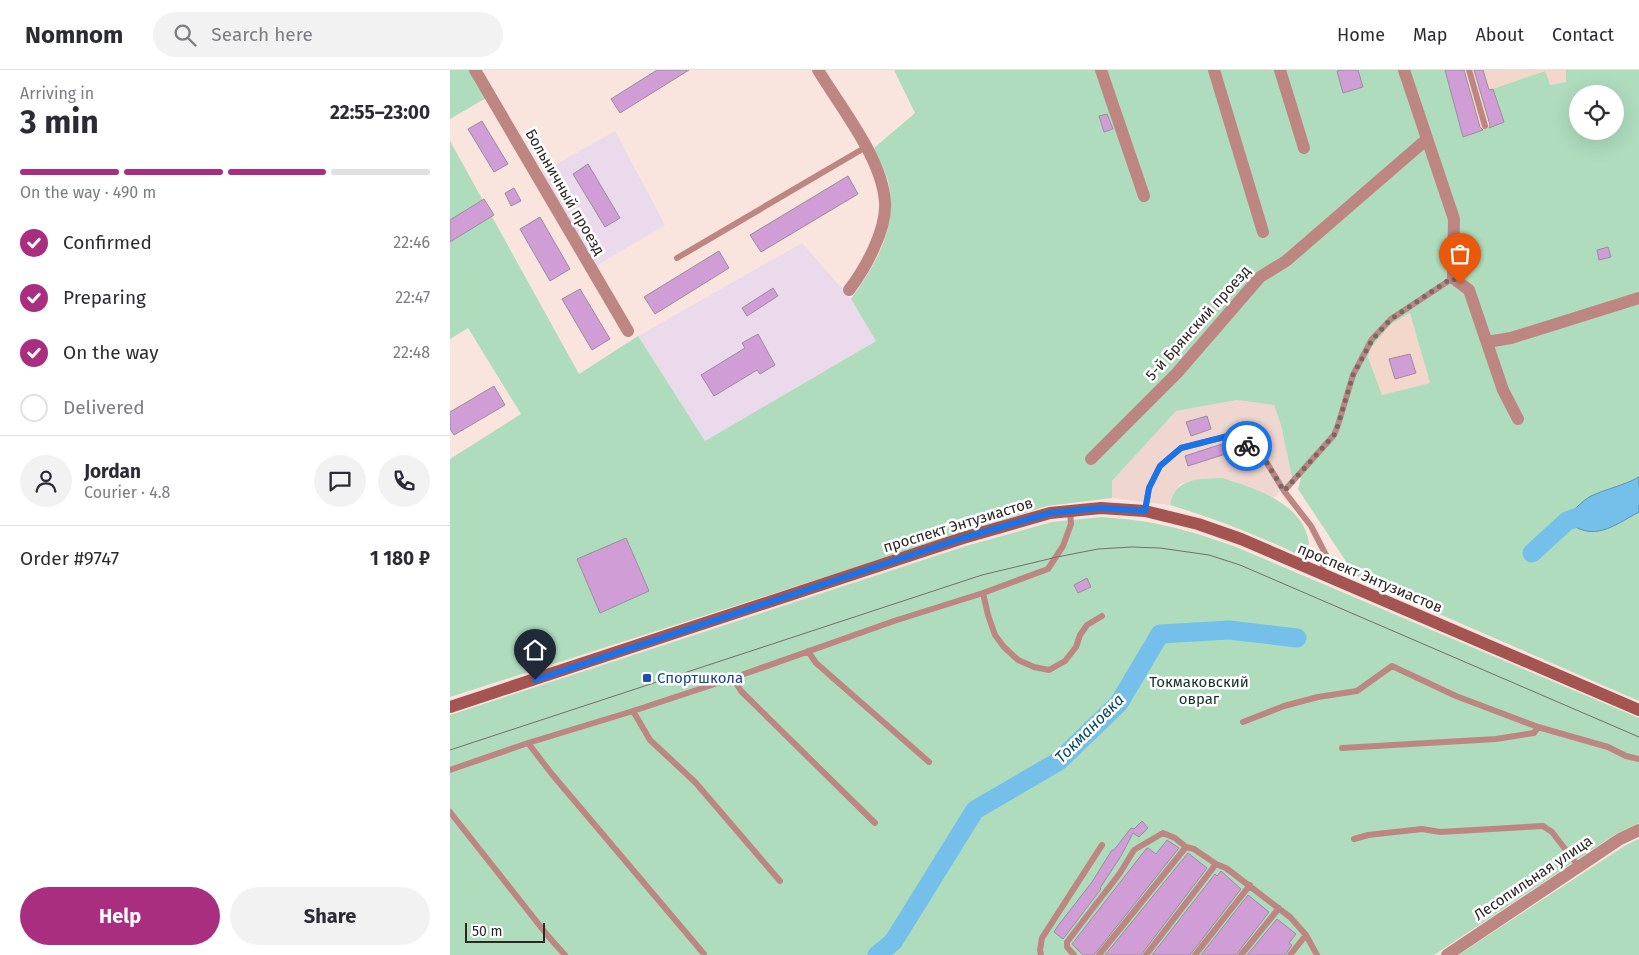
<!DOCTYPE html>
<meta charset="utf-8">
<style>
:root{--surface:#fff;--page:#f2f2f3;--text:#2b2b33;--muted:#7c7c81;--line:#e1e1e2;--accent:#aa2e80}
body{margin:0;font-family:"Fira Sans",sans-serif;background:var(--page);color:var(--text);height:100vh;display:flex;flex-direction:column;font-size:19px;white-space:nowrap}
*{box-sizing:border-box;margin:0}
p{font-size:16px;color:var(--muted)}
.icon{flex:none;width:28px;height:28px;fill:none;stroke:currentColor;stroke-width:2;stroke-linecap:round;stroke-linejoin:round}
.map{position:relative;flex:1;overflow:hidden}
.panel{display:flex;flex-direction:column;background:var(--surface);width:450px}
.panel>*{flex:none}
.tools{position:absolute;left:1119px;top:15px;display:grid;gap:10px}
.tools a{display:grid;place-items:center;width:55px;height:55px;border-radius:50%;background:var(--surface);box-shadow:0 5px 20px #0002;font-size:25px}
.scale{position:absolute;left:15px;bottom:12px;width:80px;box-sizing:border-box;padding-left:5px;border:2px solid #2e2724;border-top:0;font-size:14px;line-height:18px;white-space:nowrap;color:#2e2724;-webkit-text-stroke:4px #fff;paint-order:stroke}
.pin{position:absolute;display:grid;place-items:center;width:42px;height:42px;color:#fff;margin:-51px -21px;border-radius:50% 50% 50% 0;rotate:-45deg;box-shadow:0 0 5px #0007}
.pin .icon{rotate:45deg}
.courier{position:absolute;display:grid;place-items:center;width:50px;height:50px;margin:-25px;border:4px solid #1a73e8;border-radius:50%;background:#fff;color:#222;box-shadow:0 1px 6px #0007}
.head em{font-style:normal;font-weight:700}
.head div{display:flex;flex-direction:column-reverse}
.head{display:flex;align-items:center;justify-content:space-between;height:85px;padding:0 20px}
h1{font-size:32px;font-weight:700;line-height:38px}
.bar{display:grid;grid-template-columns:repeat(4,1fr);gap:8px 5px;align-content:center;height:60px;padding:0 20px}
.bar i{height:6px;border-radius:4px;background:var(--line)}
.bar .current{background:var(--accent)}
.bar p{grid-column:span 4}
.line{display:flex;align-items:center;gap:12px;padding:0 20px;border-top:1px solid var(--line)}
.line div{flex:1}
.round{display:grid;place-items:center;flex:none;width:52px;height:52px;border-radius:26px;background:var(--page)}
ol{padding:0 20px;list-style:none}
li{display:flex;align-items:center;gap:15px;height:55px}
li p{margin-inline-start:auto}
li .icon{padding:5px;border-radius:50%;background:var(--accent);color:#fff;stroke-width:4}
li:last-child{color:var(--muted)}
li i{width:28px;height:28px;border:2px solid var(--line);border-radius:50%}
.action{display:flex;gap:10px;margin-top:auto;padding:10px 20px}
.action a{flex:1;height:58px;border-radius:30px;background:var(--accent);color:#fff;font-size:20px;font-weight:700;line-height:58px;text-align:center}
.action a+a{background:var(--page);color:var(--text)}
header{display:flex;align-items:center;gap:30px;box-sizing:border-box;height:70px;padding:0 25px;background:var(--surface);border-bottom:1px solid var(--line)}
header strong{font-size:24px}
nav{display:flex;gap:28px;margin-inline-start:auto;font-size:18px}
.search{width:350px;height:45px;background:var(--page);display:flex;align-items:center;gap:12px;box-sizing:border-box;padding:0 18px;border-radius:28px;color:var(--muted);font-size:19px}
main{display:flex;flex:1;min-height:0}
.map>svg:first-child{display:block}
.commercial{fill:#efd6cf}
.built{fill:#f2d7ca}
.medical{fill:#ebdaeb}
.green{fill:#aedcbd;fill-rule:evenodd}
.water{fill:#74c0ea;stroke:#5f92af}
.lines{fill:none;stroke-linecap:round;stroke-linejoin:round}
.river{stroke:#74c0ea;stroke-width:19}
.building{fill:#d09dd6;stroke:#9a8e9c}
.lane{stroke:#be8682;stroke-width:6}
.street{stroke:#be8682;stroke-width:12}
.secondary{stroke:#a45451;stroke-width:12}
.tram{stroke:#796d68;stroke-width:1}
.done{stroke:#756a65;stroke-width:5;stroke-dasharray:0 9}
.route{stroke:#1a73e8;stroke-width:6}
.transit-dot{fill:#1a4fb4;stroke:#fff;stroke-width:2}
.labels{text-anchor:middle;stroke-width:5;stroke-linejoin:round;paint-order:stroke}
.street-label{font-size:15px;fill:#2e2724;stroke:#fff}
.transit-label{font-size:15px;fill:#164399;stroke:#fff;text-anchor:start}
.park-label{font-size:15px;fill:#133320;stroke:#fff}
.water-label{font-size:16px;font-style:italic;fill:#084865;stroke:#fff}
</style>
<header>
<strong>Nomnom</strong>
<div class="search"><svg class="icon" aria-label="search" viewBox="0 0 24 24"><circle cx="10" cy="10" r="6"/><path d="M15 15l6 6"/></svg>Search here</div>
<nav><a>Home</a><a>Map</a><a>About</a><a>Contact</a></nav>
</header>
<main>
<section class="panel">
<div class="head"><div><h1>3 min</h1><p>Arriving in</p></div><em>22:55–23:00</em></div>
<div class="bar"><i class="current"></i><i class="current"></i><i class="current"></i><i></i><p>On the way · 490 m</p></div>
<ol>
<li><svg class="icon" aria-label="check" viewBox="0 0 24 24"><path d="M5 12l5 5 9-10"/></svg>Confirmed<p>22:46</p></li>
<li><svg class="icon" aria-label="check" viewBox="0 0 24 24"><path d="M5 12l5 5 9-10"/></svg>Preparing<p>22:47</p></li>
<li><svg class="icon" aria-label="check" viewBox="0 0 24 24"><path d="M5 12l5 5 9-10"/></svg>On the way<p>22:48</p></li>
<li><i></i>Delivered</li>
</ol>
<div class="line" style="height:90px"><a class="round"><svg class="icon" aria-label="person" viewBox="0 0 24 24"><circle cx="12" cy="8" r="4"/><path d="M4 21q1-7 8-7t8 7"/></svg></a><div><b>Jordan</b><p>Courier · 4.8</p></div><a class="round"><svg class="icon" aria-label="chat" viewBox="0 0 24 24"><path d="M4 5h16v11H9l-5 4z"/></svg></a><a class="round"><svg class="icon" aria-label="phone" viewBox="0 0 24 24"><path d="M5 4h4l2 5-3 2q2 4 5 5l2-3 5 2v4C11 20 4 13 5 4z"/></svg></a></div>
<div class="line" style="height:65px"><div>Order #9747</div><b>1 180 ₽</b></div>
<div class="action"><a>Help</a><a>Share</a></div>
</section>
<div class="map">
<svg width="1189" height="885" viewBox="0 0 1189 885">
<rect width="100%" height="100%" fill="#f9e5dd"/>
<path class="commercial" d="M787,330L824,335L831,355L842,407L823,429L798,416L772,408L749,409L730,414L722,427L720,435L662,428V411L726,341Z"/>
<path class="built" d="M995,0H1116L1117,12L1099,15L1094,1L1044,19L1054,52L1013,67Z
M960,243L980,313L932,325L918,287L921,278L941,254Z"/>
<path class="medical" d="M165,61L215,155L146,196L91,103Z
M352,173L401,229L426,271L255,371L188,266Z"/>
<path class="green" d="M0,0H20L36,28L0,49Z
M444,0H995L1013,67L1054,52L1043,19L1095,1L1100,15L1116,12V0H1189V631L911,510L899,496L848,419L851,408L842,407L831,355L824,335L787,330L726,341L662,411V428L597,436L0,627V389L71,344L18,258L0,269V71L129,304L188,266L255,371L426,271L401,229C426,194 449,156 438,111C435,100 428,89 424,78L465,43ZM1128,24H1165V61H1128ZM960,243L980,313L932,325L918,287L921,278L941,254Z
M772,408C805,418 855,434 859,474L853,481L845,483C804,464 763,448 720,435C725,407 749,409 772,408Z
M651,447C703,450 739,460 786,477L1189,648V753L1166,764L984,885H0V645L516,476L602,452Z
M1189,769V885H1008L1176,775Z"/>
<path class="water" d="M1189,407V442C1163,456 1143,473 1117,451V445C1125,440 1131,432 1139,427C1155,419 1173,416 1189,407Z"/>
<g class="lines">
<path class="river" d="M1082,483L1117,451L1189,425
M427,885L443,872L525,740L609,691L669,633L710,564L779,560L847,568"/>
</g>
<path class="building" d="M207,0H239L170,43L161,29Z
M891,0H908L913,17L893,23L887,1Z
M995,0H1014L1030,57L1033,60L1013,67Z
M1024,0H1033L1039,20L1043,19L1054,52L1039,58L1040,55Z
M657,44L663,59L654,62L649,46Z
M32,51L58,94L44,102L18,59Z
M138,94L170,148L155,157L123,104Z
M398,106L408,124L311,182L300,165Z
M64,118L71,131L61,136L55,123Z
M34,129L44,145L0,172V150Z
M90,147L120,199L100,211L70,159Z
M1158,177L1161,187L1149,190L1147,180Z
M269,181L279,198L205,244L194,227Z
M323,218L328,226L297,246L292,238Z
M130,219L160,269L142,280L112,229Z
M308,264L325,295L310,304L307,300L264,326L251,305L295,278L292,273Z
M960,284L966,303L945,309L939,289Z
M44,316L55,335L4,365L0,359V342Z
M757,346L761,359L741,366L736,352Z
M778,372L782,382L738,396L735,386Z
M176,468L199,521L150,543L127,489Z
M637,508L641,517L628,523L624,515Z
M692,751L698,758L689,767L683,763L671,786L650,818L651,819L613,869L604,862L607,857L642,812L662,780H664L681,758L684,759Z
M717,770L729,778L644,885H633L622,874L696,779L698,778L706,784Z
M738,783L757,798L691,885H655Z
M771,801L791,819L740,885H702L765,804L767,806Z
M798,825L819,842L786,885H751Z
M827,849L846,864L839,873L842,875L835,885H797Z"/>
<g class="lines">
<path class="lane" d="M1019,0L1035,56
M227,188L416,77
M834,421L884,365L888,355L903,305L922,269L941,249L1003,208
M695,441L699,418L710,396L731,378L778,366L812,385L834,421L861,456L877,487L870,504
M533,523L598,499L613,476L621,454L620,441
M358,581L366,593L479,692
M283,608L291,621L425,753
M183,641L200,670L245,712L330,811
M793,652L834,636L868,627L907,621L942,596L1006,626L1088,657L1158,677L1176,686L1189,689
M78,673L101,703L254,884
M892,678L1046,669L1084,663L1088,657
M0,700L78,673L183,641L283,608L444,551L533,523L538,545L545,565L554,577L568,590L584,597L599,600L615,591L626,577L630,565L637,555L652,546
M0,742L98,866L115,885
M904,769L918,765L972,759L990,762L1093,756L1102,762L1129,797
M591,885L590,880L592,868L652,775
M624,885L617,877V872L670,803L684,780L713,763L725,768L736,777L744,779L766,794L776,798L840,847L856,865L867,885
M649,885L736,777
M696,885L766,794
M745,885L800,815
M791,885L829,838
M840,885L856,865"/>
<path class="street" d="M25,0L178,261
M368,0C391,38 432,88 435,132C437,160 415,199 399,220
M651,0L694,126
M764,0L813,162
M830,0L854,78
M954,0L1004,149L1003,208L1019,220L1053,320L1068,349
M1037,272L1061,268L1189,228
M641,389L727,303L810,207L836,191L977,69
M997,885L1170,769L1189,760"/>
<path class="secondary" d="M0,637L513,468L600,443L651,438L695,441L748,454L791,469L1189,640"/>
<path class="tram" d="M0,680L532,505L607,487L648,479L682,477L710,478L759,485L790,495L1189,667"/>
</g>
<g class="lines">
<path class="done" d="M797,376L812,385L834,421L884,365L888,355L903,305L922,270L941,249L1002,208L1010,214"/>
<path class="route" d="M85,610L513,468L600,443L651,438L695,441L699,418L710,396L731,378L778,366L797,376"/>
</g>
<rect class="transit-dot" x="192" y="603" width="10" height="10" rx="2.5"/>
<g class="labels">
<g class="street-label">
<text transform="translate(115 122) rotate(60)" y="5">Больничный проезд</text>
<text transform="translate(748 253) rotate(-48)" y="5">5-й Брянский проезд</text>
<text transform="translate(508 455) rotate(-17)" y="5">проспект Энтузиастов</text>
<text transform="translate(920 508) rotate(23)" y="5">проспект Энтузиастов</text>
<text transform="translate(1083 808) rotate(-34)" y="5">Лесопильная улица</text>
</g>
<g class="transit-label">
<text x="207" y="613">Спортшкола</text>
</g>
<g class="park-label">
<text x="749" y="617">Токмаковский<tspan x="749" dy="17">овраг</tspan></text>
</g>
<g class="water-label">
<text transform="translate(639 658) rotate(-45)" y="6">Токмановка</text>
</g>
</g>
</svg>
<div class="tools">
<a><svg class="icon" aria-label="locate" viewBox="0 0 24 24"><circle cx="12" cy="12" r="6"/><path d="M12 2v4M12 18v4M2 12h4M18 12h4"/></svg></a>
</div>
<div class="scale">50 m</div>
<div class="pin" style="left:1010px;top:214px;background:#ea580c"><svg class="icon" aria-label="bag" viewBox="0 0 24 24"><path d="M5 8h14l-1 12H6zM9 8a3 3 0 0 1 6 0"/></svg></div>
<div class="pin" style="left:85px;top:610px;background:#1f2937"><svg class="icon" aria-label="home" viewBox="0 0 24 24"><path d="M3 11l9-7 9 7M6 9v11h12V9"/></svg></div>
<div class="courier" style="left:797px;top:376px"><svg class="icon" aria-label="bike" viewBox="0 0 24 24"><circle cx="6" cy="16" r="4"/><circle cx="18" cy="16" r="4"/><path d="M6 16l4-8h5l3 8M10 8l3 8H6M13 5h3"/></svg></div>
</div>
</main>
